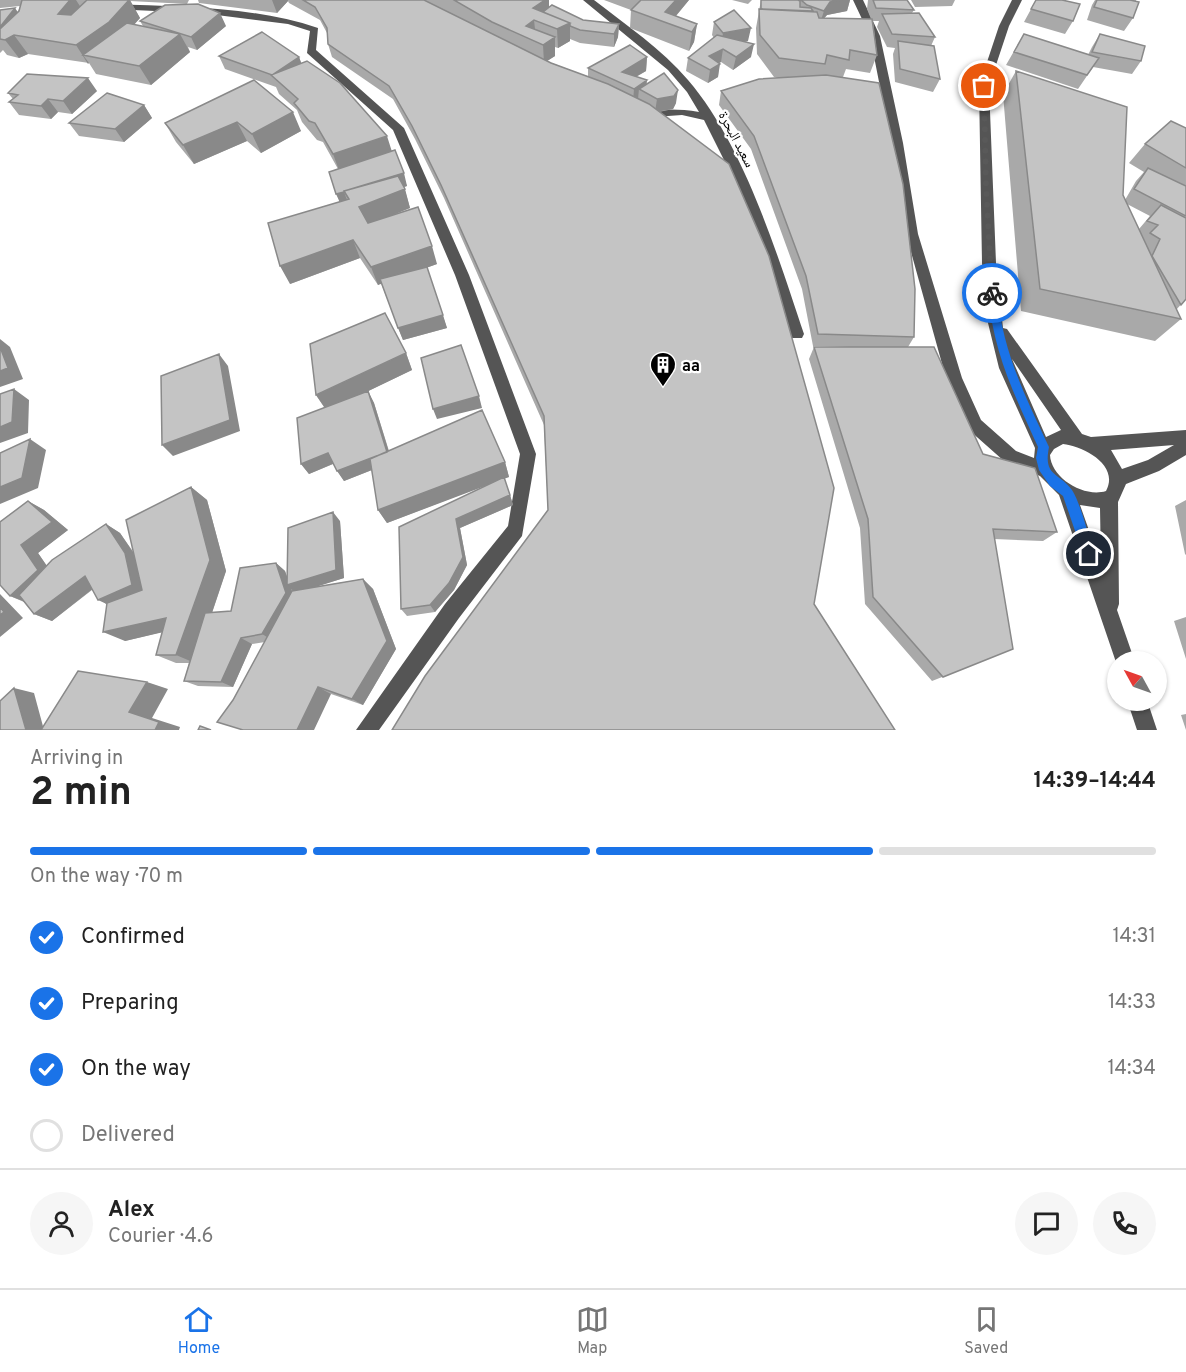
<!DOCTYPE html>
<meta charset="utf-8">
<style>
:root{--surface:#fff;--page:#f6f6f6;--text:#222;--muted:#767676;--line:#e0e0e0;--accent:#1a73e8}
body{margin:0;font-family:Overpass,"Noto Naskh Arabic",sans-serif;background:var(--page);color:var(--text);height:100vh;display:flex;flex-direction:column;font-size:22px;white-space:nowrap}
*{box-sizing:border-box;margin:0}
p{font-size:20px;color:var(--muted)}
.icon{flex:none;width:33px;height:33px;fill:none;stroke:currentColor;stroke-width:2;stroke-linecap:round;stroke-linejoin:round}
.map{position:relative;height:730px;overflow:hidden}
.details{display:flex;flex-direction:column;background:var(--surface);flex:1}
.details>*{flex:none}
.needle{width:39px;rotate:310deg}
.fabs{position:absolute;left:1107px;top:651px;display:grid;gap:12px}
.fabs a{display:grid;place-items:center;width:60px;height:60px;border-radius:50%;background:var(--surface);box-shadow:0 2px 4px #0004;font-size:30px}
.pin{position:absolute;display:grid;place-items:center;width:51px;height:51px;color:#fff;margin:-26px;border:3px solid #fff;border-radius:50%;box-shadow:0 2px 6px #0007}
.courier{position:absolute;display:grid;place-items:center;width:60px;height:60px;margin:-30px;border:4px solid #1a73e8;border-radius:50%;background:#fff;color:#222;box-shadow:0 2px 8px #0007}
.overview em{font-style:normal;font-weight:700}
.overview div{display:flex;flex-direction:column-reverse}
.overview{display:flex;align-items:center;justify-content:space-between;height:102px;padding:0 30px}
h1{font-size:39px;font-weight:700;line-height:45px}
.bar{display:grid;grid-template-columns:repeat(4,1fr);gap:9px 6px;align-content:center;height:72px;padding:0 30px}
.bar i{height:8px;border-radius:4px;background:var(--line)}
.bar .current{background:var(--accent)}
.bar p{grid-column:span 4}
.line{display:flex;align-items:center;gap:15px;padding:0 30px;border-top:2px solid var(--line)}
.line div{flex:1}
.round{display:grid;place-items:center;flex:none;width:63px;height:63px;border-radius:32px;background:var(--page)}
ol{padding:0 30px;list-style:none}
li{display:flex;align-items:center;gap:18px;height:66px}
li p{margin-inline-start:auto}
li .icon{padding:6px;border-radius:50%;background:var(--accent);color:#fff;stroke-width:4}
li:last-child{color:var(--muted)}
li i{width:33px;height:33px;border:3px solid var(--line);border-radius:50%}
.tabs{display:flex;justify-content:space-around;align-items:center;height:84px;border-top:2px solid var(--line);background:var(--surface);font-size:16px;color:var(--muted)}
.tabs a{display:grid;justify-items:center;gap:3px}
.tabs .current{color:var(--accent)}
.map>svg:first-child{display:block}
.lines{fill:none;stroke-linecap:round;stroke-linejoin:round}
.minor{fill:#555;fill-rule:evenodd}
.wall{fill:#a9a9a9;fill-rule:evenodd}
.shaded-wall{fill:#898989}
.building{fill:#c4c4c4;stroke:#898989;stroke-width:1.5}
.route{fill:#1a73e8}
.done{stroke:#595959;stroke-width:6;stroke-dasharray:0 10.8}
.labels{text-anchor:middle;stroke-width:4.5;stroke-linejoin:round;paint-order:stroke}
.far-street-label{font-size:14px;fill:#000;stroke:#fff}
.poi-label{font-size:16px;font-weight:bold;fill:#000;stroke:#fff;text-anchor:start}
</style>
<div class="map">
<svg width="1186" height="730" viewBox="0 0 1186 730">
<rect width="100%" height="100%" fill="#fff"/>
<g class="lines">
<path class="minor" d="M583,0H594C626,25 662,49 688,80C744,145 777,254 804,334L802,338H792L790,334L744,200L704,120L682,115L654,117L638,109L643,106C662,111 679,108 699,112L687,92L668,70Z
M853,0H863L880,36L903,143L918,234L962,378L981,420L1016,451L1034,458L1035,448L999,368L988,323L982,263L979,86L999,26L1012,0H1022L1009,26L989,86L996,263L1003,328L1007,329L1082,434L1091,437L1186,430V455L1159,471L1126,484L1118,502L1119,604L1117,610L1135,662H1118V668L1059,495L1040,476L1004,461L969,430L946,378L906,234L891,143L870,36ZM1012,359L1061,430L1046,437ZM1063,444C1083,446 1120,465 1106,491C1084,498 1051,478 1050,455L1054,449ZM1174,445L1148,460L1122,469L1111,450ZM1080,505L1100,508L1101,564Z
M113,4C181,7 253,6 318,28L316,50L404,128L469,275L536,454L522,536L459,618L379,730H356L445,604L508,526L520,454L455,275L393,130L307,53L310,31L288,24L201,13L110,9L108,7Z
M1127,700H1147L1157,730H1137Z"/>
</g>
<path class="wall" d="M0,0H189L187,4L130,1L140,18L134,25L143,26L140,21L226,26L197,50L188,47L190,52L151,85L96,74L89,63L28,54L19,58L7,55L3,50L0,53V10L18,12L20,6L0,8Z
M198,0H549V8L583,20L619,24L618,37L614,47L580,43L570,39V41L558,48L555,47V56L547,61L588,77V68L647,57L646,71L636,77L676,103L673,109L659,112L548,510L544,425L444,198L415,139L393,99L332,57L328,44L327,33L320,20L289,3L288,1L277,13L199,3Z
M604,0H689L676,16L697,24L694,42L689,51L630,28L631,10Z
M732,0H752L748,4Z
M761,0H850L847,11L827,15L824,18L871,19L867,9L868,0H907L914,10L912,13L935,37L931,46L940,79L933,92L895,82L893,54L895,48L887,47L877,27L879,21H873L877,55L870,73L846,69L843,77L914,337L908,347L983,454L1057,532L1043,541L994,539L1013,649L932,681L865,604L860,528L809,359L814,347H849L813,346L802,289L751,149L719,105L721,91L779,78L774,77L757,54L756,28Z
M911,0H955L952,6L915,7Z
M1036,0L1073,21L1065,34L1024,22Z
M1095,0H1136L1133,18L1124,31L1087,20L1092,5Z
M714,22L748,41L745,42L751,57L733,70L721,62L719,63L718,77L708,83L686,71L688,58L714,38L712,35Z
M1024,34L1088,55L1092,47L1100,34L1141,61L1132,74L1093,67L1078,89L1006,65Z
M219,56L299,57L301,63L392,151L407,186L404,187L410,208L386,217L437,264L426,268L447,328L403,340L381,283L378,285L360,258L290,284L339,202L338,169L323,142L317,140L302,122L297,110L279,94L276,87L225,69Z
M1016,71L1123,195L1125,200L1136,181L1144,172L1129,163L1145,144L1186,128V299L1176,310L1181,319L1155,341L1021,311L1003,94ZM1127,204L1150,216L1139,229Z
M254,80L301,131L261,153L247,141L194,164L176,142L165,123Z
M97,91L72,114L58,112L51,119L19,115L9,102L13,99L8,93Z
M144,105L152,118L124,142L79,136L69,123Z
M406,353L412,370L368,391L374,403L389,451L505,462L509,477L504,478L510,495L513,505L460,528L467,565L454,590L435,612L407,616L401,609L493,482L387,523L378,510L372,470L344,481L333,464L309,474L301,464L324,407L316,395Z
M191,487L207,500L226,571L212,613L231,611L276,563L285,571L287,577L340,521L344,578L314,587L363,579L373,589L396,649L363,705L331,694L233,700L265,642L252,644L233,687L198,686L184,681L189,663H176L156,655L162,632L125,641L106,604L92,590L52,621L34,614L24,602L10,596L28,501L44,510L68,530L38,553L47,566L106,524L120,533L134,553Z
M1186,500V555L1185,554L1175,506Z
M1186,617V659L1174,621Z
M1186,714V730L1181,715Z"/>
<path class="shaded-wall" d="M70,0H76L85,14L71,32L58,14Z
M129,0H130L140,18L120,40L83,55L89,63L88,64L76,45Z
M272,0H288V1L277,13Z
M545,0H549V16L534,20L536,38L526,26L533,8Z
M676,0H689L669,24L665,12Z
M842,0H850L847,11L827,15L820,23L824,11L830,2Z
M15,8L24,21L14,35L28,54L19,58L5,40L0,39V27Z
M220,13L226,26L197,50L191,37Z
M570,23V41L558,48L557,29Z
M619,24L618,37L614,47V34Z
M697,24L694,42L689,51L692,32Z
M751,28L748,41L721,46L723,33Z
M180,34L190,52L151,85L139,66Z
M555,37V56L544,63L543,45Z
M754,44L751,57L733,70L736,57Z
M723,49L721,62L707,69L709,56Z
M299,57L304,70L272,75Z
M647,57L646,71L623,84L622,72Z
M720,64L718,77L708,83L710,70Z
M88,78L97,91L72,114L63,101Z
M647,80L646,93L639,89L638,99L633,102L634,89Z
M678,90L676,103L673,109L655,112L657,99Z
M48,99L58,112L51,119L41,106Z
M144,105L152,118L124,142L115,129Z
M293,112L301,131L261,153L252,134Z
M237,122L247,141L194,164L183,145Z
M387,136L393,155L340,173L333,154Z
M404,173L407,186L351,204L344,192Z
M405,189L410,208L366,226L359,207Z
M344,192L349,205L342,207L336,194Z
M353,240L360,258L290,284L280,266Z
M432,246L437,264L378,285L371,267Z
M443,315L447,328L403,340L398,328Z
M0,339L10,347L23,379L0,387Z
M406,353L412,370L327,411L316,395Z
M219,354L228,366L240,431L173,456L162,445Z
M14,389L29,400L28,433L0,443V427Z
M368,391L374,403L392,462L344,481L337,471Z
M479,396L482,408L437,419L433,409Z
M30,439L46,450L38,488L0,504V487Z
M328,453L335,463L309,474L301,464Z
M505,462L509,477L387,523L378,510Z
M191,487L207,500L226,571L195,663L176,655Z
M510,495L513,505L460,528L467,565L454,590L435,612L430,605L456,519Z
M28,501L44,510L68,530L38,553L55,578L28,603L10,596L21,545Z
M333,512L340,521L344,578L297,593L291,589L295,600L272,640L262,634L276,563L285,571L290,585Z
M106,524L120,533L139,561L146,592L113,607L98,600Z
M85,576L100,583L52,621L34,614Z
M363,579L373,589L396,649L363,705L352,699Z
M0,594L23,618L0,637Z
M166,618L185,627L125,641L103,632Z
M241,638L252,644L233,687L221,682Z
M147,682L168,689L152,718L180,727L179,730H155L129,712Z
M318,687L331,694L314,730H297Z
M14,688L34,693L44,730H26Z"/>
<path class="building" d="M22,0H70L58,14L71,15L87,0H129L109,22L76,45L14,35L5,40L0,39V29L19,11Z
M303,0H424L551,63L608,84L649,104L729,164L769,256L834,488L814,604L895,730H392L425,676L548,510L544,416L441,185L412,126L389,86L328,44L327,28L315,7Z
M454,0H545L533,8L570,23L557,29L534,20L526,26L555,37L543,45L492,22Z
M641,0H676L665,12L697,24L692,32L631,10Z
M761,0H798L800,1V7L811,8L813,11L761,9Z
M801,0H842L830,2L824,11L807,5Z
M873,0H907L914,10L876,8Z
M1036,0H1062L1080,4L1073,21L1031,9Z
M1097,0H1130L1139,2L1133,18L1094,7Z
M198,4L220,13L191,37L140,21L165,5Z
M552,5L583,20L619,24L614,34L580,30L570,26V23L543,12Z
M15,8L0,27V10Z
M759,9L817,12L819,18L872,19L877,55L850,50L849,60L827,55L825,64L779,58L760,35Z
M734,10L751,28L723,33L714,22Z
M919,13L935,37L892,34L882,14Z
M127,23L180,34L139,66L83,55Z
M262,32L299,57L272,75L219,56Z
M1024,34L1099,58L1087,75L1014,52Z
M1100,34L1145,46L1141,61L1092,52Z
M717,35L754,44L736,57L723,49L709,56L720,64L710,70L688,58Z
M898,41L934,46L940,79L900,69Z
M630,45L647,57L622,72L647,80L634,89L588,68Z
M307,61L340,83L387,136L333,154L315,123L309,121L294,103L298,99L271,75Z
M1016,71L1127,107L1123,195L1181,319L1040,289Z
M664,73L678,90L674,96L657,99L639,89Z
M27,74L88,78L63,101L48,99L41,106L9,102L18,95L8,93Z
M826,75L879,83L903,184L915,289L914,337L818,334L806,276L754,136L721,91L759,79Z
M254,80L293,112L252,134L237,122L183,145L165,123Z
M107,93L144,105L115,129L69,123Z
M1171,121L1186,128V168L1145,144Z
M395,150L404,173L344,191V192L336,194L329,172Z
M1148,168L1186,186V216L1134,189Z
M398,176L405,189L359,207L368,223L418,207L432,246L371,267L353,240L280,266L268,223L349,199L344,191Z
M1161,205L1186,218V299L1181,305L1152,256L1160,239L1150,233L1158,225L1147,221Z
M427,267L443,315L398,328L380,279Z
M385,313L406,353L316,395L310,344Z
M461,345L479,396L433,409L421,358Z
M0,347L8,368L0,371Z
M814,347H934L983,454L1035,468L1057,532L993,529L1013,649L943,677L873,597L868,519Z
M219,354L230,420L162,445L161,376Z
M14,389L12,422L0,427V394Z
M368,391L387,452L337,471L328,453L301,464L297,418Z
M482,410L505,462L378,510L370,459Z
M30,439L22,478L0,487V453Z
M504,477L510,495L456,519L463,557L449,583L430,605L401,609L399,527Z
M191,487L210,560L176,655H156L166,618L103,632L107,603L142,590L126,520Z
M28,501L52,522L21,545L38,570L10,596L0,585V522Z
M333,512L336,570L287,585L288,528Z
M106,524L125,553L132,585L98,600L85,576L34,614L19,595L52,560Z
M276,563L286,593L262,634L241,638L221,682L184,681L205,613L231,611L240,568Z
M363,579L387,641L352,699L318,687L297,730H243L217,722L233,700L292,591Z
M0,607L4,612L0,615Z
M78,671L147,682L129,712L159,722L155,730H41Z
M14,688L26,730H0V701Z
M200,726L211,730H198Z"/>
<path class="route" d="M992,289L997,293C1003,352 1024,394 1049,447C1043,477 1059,472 1072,490C1081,504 1089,538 1094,554L1089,560L1083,554L1063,496L1050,486L1039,470L1036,458L1038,447C1014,394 993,352 988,293Z"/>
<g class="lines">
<path class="done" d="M984,86L986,186L992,293"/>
</g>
<defs>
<symbol id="building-pin" viewBox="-11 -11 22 30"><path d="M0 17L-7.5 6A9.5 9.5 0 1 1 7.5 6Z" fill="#000" stroke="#fff"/><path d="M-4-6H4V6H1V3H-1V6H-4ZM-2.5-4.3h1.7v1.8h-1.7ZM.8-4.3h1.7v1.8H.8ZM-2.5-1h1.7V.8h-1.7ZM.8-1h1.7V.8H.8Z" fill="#fff"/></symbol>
</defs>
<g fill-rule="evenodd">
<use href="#building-pin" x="648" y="350" width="30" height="40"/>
</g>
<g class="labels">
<g class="far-street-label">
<text transform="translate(737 139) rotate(62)" y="5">سعيد البحرة</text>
</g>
<g class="poi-label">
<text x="682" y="371">aa</text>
</g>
</g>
</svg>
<div class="fabs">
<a><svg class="needle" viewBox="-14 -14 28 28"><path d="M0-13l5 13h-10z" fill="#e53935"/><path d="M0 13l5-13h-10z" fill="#767676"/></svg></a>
</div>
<div class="pin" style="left:984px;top:86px;background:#ea580c"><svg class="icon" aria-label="bag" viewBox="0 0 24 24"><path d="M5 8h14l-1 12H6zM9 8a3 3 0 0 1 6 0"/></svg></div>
<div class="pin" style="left:1089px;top:554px;background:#1f2937"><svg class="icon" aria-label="home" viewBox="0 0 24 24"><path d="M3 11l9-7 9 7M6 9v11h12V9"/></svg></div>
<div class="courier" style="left:992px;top:293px"><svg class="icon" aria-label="bike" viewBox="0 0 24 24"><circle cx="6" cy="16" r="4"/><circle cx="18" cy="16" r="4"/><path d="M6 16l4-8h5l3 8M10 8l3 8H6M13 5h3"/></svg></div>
</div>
<section class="details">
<div class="overview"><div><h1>2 min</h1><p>Arriving in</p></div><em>14:39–14:44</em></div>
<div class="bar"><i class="current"></i><i class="current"></i><i class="current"></i><i></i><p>On the way · 70 m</p></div>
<ol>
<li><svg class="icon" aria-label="check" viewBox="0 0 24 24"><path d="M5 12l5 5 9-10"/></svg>Confirmed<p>14:31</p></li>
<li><svg class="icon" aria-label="check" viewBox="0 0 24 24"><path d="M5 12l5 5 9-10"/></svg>Preparing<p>14:33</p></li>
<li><svg class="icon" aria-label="check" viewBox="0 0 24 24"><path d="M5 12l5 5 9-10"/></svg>On the way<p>14:34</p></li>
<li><i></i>Delivered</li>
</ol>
<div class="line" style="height:108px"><a class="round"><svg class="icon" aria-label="person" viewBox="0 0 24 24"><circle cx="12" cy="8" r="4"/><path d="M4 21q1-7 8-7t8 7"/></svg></a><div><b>Alex</b><p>Courier · 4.6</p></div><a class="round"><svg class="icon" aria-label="chat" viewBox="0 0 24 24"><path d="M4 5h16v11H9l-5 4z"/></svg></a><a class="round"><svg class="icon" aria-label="phone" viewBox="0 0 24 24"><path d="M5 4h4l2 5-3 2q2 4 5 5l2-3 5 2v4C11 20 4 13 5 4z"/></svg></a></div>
</section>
<nav class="tabs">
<a class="current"><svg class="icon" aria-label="home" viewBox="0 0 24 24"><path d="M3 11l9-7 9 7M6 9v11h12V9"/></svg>Home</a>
<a><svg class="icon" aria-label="map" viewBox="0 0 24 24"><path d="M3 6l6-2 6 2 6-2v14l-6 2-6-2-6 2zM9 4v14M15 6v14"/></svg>Map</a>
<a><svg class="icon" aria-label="saved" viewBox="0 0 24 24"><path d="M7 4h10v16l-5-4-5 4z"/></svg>Saved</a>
</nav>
